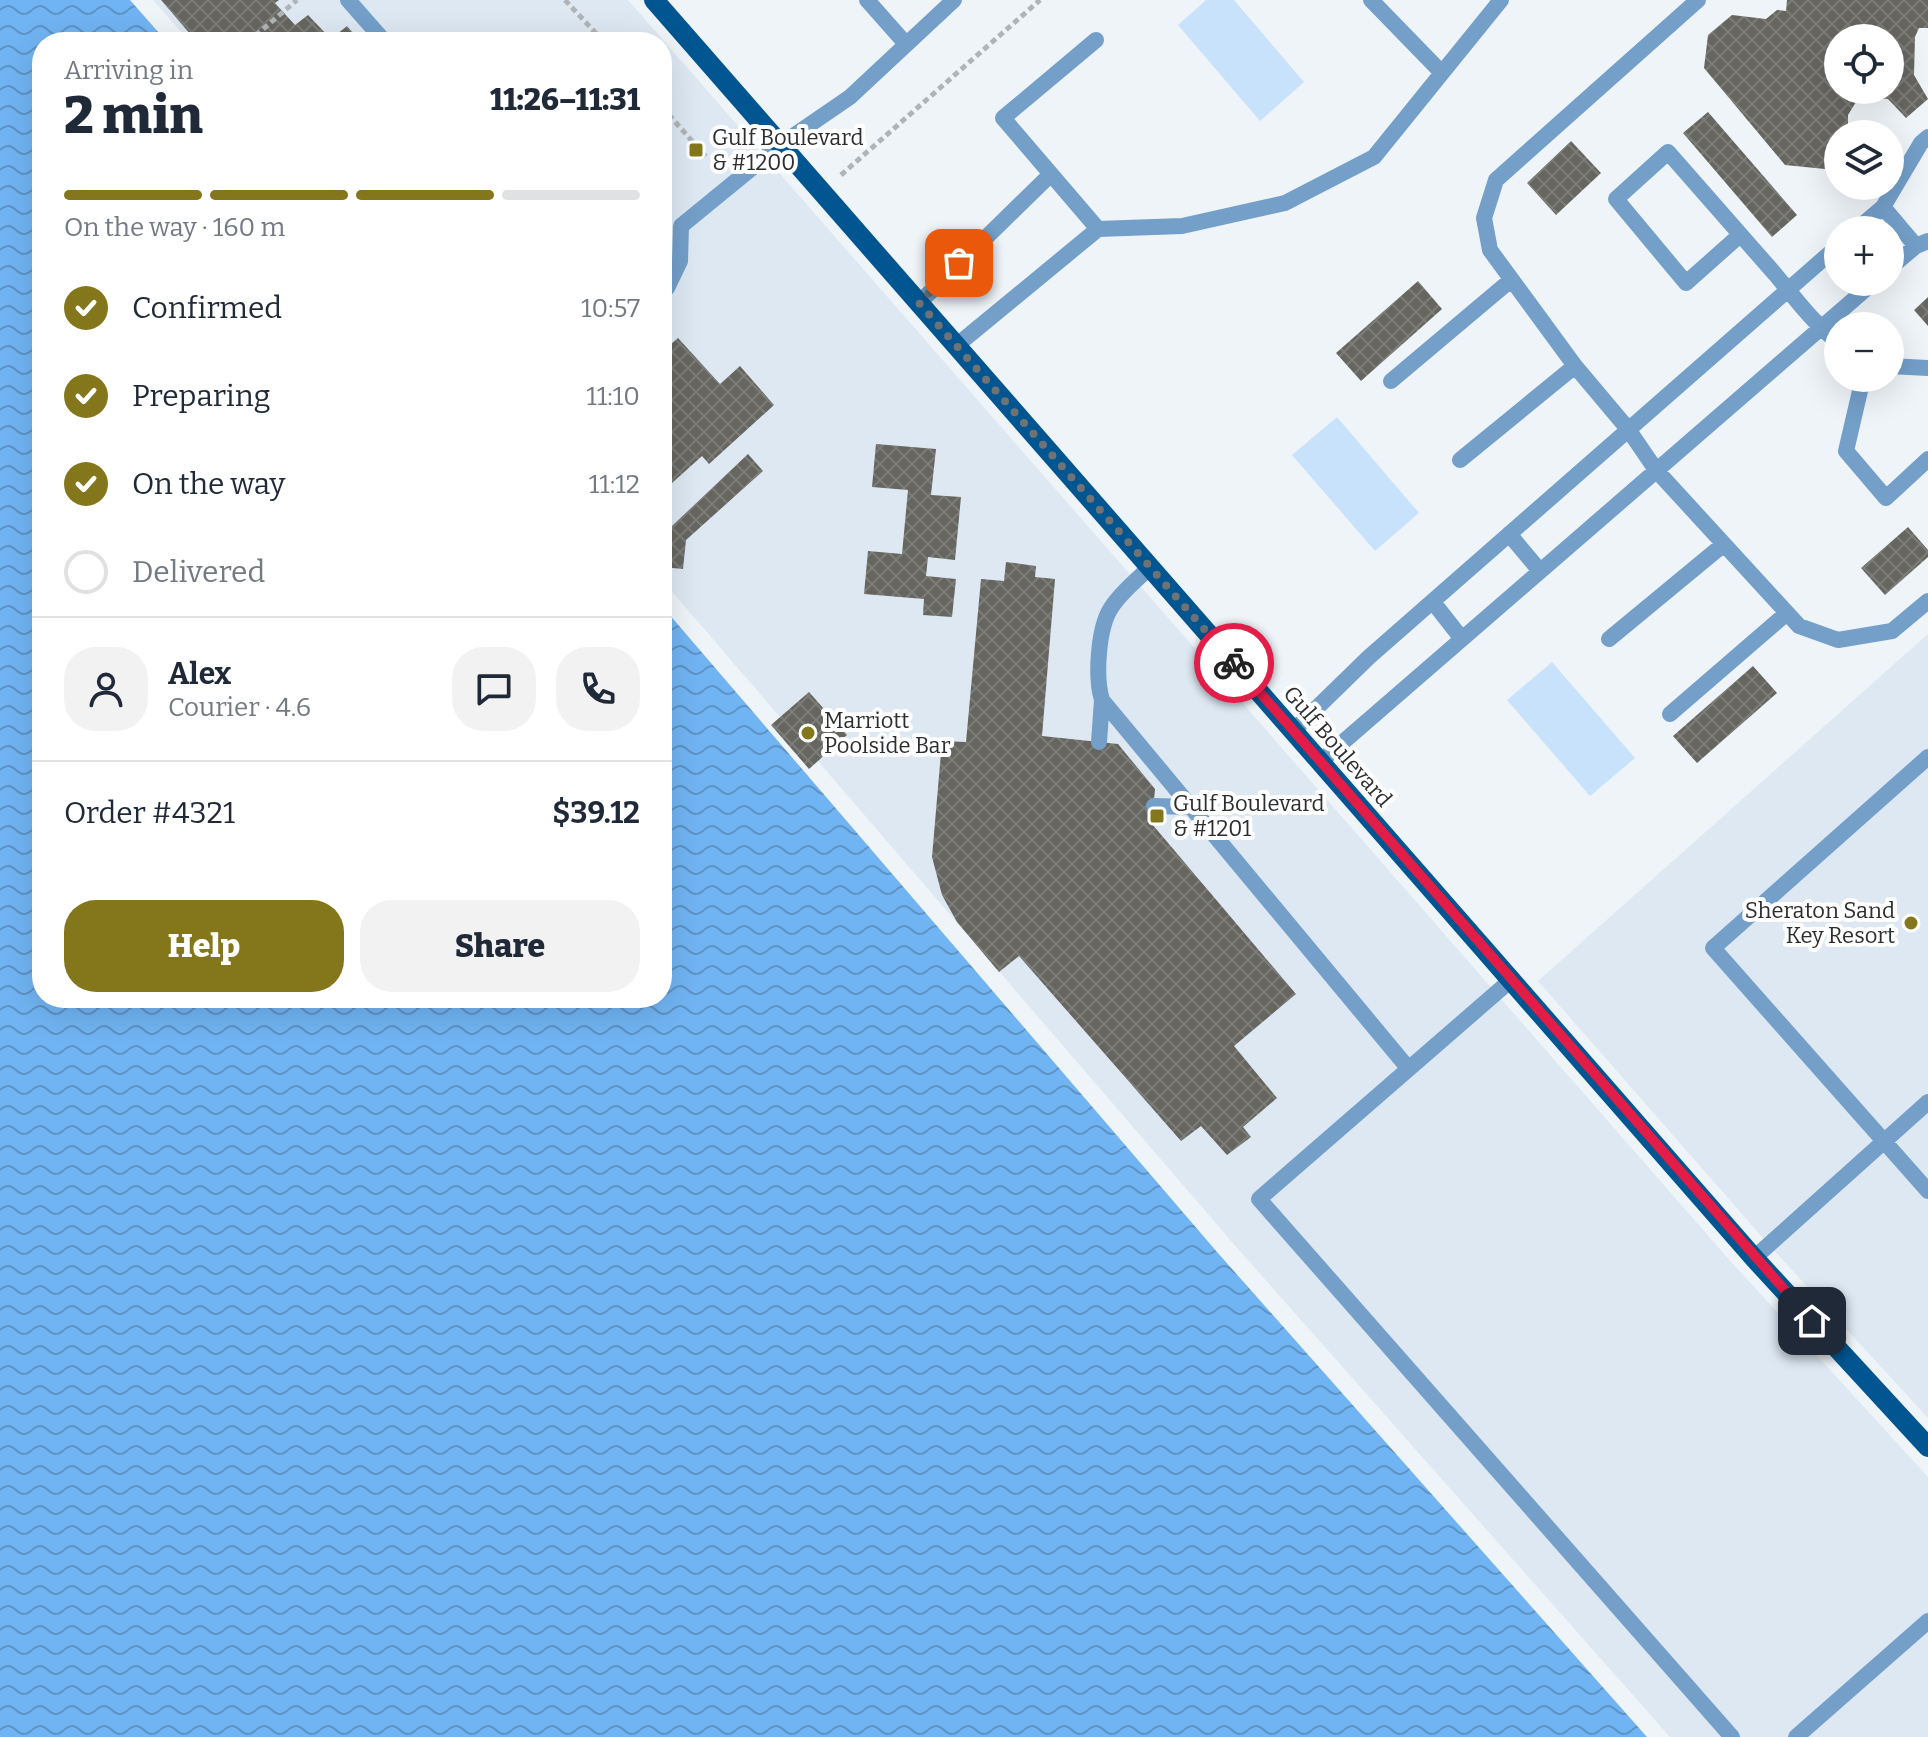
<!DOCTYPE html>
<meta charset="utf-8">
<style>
:root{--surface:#fff;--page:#f2f2f3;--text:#1f2937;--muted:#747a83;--line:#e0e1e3;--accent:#84771b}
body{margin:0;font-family:Bitter,serif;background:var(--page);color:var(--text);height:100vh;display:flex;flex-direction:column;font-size:30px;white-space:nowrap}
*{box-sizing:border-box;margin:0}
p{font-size:26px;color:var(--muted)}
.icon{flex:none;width:44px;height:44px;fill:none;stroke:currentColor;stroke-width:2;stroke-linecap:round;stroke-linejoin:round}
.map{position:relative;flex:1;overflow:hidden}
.drawer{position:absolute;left:32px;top:32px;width:640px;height:976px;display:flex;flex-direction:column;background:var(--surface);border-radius:32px;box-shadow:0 8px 32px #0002}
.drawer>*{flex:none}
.fabs{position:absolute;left:1824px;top:24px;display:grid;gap:16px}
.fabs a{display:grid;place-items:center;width:80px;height:80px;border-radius:50%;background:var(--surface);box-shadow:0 8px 32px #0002;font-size:40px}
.pin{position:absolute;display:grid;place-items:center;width:68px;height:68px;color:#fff;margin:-34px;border-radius:16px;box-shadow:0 4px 12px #0006}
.courier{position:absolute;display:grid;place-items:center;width:80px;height:80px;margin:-40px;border:6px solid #e11d48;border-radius:50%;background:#fff;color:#222;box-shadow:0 2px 10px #0007}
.overview em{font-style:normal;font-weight:800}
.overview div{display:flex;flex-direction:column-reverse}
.overview{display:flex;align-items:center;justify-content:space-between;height:136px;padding:0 32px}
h1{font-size:52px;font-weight:800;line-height:60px}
.bar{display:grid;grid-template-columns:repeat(4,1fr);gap:12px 8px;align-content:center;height:96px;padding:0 32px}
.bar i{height:10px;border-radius:6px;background:var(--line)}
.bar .selected{background:var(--accent)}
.bar p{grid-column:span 4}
.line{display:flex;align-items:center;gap:20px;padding:0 32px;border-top:2px solid var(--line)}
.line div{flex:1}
.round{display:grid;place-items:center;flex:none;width:84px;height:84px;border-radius:32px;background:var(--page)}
ol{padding:0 32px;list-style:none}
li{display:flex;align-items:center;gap:24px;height:88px}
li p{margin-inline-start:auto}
li .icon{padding:8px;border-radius:50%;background:var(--accent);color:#fff;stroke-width:4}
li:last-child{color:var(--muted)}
li i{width:44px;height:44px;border:4px solid var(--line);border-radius:50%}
.primary-button{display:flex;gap:16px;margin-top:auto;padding:16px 32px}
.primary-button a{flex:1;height:92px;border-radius:32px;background:var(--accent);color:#fff;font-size:32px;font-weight:800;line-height:92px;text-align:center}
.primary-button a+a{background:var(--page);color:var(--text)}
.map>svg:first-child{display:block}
.built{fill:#dde8f3}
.green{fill:#c8e2fc}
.water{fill:url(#water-waves)}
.building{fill:url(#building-cross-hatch);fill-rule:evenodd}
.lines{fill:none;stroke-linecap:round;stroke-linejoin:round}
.path{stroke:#b0b4b8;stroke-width:5;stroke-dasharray:6 4;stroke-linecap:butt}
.service{stroke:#739fc9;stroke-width:16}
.primary{stroke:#015590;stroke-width:20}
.done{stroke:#707376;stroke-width:8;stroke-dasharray:0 14.4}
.route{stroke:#e11d48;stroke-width:10}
.poi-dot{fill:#84771b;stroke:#fff;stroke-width:3}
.labels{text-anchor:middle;stroke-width:8;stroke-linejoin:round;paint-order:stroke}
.poi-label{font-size:22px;fill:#2b2d2f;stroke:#fff;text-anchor:start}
.street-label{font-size:22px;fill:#2b2d2f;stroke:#fff}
</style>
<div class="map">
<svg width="1928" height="1737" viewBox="0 0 1928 1737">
<defs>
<pattern id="water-waves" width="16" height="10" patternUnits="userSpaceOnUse" patternTransform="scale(2)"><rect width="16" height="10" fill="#71b4f3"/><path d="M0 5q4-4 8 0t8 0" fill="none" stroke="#5d93c5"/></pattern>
<pattern id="building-cross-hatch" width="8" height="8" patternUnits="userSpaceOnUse" patternTransform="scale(2)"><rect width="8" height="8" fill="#666560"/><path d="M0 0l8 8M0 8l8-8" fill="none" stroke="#7c7c78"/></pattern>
</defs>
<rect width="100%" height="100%" fill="#eff4f9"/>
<path class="built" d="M153,0H628L1725,1255L1928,1477V1737H1670L1232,1242L662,580V42H190Z
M1928,634V1418L1770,1246L1538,981Z"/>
<path class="green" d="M1206,0H1234L1304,82L1260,121L1178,25Z
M1337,417L1419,513L1375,551L1292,455Z
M1552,662L1635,758L1590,796L1507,700Z"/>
<path class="water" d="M0,0H130L167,42H42V998H662V606L1217,1252L1647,1737H0Z"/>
<path class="building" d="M161,0H279L275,3L295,25L308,15L331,39L347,26L361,42H197Z
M1787,0H1928V28H1919L1915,37L1914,75L1928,99L1906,118L1888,99L1859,97L1848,115V134H1838V158L1825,169L1785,165L1704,68L1708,35L1732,15L1766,19L1777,10L1786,11ZM1838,38H1890V90H1838Z
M1708,112L1797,215L1772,237L1683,133Z
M1571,141L1601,173L1556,215L1527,183Z
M1418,281L1442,309L1361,381L1336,353Z
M1928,297V326L1914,310Z
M678,338L720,384L740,366L774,405L709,464L702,456L662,492V352Z
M876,444L936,449L931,495L961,497L955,560L928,557L926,576L956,579L952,617L923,615L924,599L864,594L868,551L902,554L908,490L872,487Z
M748,454L763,471L686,540L683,569L662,567V525L672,526Z
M1908,527L1928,550V557L1885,595L1861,568Z
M1006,562L1036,566L1035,577L1055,579L1042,736L1118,744L1155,789L1152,824L1296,994L1234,1046L1277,1098L1243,1127L1251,1137L1227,1155L1201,1126L1181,1141L1019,956L999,972L957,922L942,895L932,857L942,741L966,742L981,579L1004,581Z
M1753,666L1777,693L1697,763L1673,736Z
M809,692L847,735L809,769L771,725Z"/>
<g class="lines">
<path class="path" d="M565,0L604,42
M248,42L297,0
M662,107L708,159
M841,175L1040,0"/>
<path class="service" d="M348,0L385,42
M867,0L906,44
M1371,0L1442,73
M1698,0L1496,180L1484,218L1490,250L1575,366L1628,429L1656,470L1799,626L1838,640L1892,631L1928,601
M1096,40L1003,118L1098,229
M1883,207L1916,246
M1856,230L1883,207L1921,143L1928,137
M1740,235L1686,283L1616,199L1668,152C1704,193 1739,233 1775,274C1795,298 1813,323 1838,342
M1890,268L1916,246L1928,241
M662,290L667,288L680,261L681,226L780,145L850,97L954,0
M919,303L1051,174
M956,346L1098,229L1182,226L1285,203L1374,157L1501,0
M1890,366L1928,368
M1863,378L1846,451L1886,498L1928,459
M1391,381L1511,280
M1460,460L1575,366
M1509,534L1540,571
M1150,567C1137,580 1121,592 1111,608C1098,628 1095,677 1102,700L1408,1068
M1433,602L1462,639
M1609,639L1724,544
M1670,714L1787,613
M1293,731L1369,657L1838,246
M1099,742L1102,700
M1928,757L1713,948L1928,1191
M1320,762L1874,282
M1154,806L1190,807
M1511,980L1259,1199L1732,1737
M1754,1258L1928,1102
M1796,1737L1928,1621"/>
<path class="primary" d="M654,0L1754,1258L1928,1447"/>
</g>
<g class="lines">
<path class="done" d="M959,263L919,303L1234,663"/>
<path class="route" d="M1234,663L1812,1321"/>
</g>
<g class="poi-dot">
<rect x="688" y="142" width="16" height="16" rx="4"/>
<circle cx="808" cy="733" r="8"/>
<rect x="1149" y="808" width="16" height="16" rx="4"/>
<circle cx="1911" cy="923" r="8"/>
</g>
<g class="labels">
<g class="poi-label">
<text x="712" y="145">Gulf Boulevard<tspan x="712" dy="25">&amp; #1200</tspan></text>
<text x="824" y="728">Marriott<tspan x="824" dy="25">Poolside Bar</tspan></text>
<text x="1173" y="811">Gulf Boulevard<tspan x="1173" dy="25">&amp; #1201</tspan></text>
<text x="1895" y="918" text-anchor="end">Sheraton Sand<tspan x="1895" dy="25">Key Resort</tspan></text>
</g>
<g class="street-label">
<text transform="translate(1338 746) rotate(49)" y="8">Gulf Boulevard</text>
</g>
</g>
</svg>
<div class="fabs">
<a><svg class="icon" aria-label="locate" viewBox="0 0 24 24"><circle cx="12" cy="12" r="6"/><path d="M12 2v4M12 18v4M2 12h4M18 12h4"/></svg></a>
<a><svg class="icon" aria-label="layers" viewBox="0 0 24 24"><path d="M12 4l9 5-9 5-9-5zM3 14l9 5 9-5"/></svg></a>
<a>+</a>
<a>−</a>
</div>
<div class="pin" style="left:959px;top:263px;background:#ea580c"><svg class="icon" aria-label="bag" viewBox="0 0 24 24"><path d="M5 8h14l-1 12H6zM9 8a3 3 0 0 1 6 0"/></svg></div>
<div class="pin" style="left:1812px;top:1321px;background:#1f2937"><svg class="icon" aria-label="home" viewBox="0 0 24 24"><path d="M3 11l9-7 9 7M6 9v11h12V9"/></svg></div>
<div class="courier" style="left:1234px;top:663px"><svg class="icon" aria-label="bike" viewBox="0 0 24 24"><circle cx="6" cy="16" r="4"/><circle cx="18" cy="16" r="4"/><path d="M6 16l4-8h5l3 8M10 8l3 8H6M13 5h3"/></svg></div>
<section class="drawer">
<div class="overview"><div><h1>2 min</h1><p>Arriving in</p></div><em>11:26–11:31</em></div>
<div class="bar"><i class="selected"></i><i class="selected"></i><i class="selected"></i><i></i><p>On the way · 160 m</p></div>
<ol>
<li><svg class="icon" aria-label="check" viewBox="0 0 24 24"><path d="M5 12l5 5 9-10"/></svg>Confirmed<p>10:57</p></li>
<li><svg class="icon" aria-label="check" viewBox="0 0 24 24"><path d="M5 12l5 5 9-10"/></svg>Preparing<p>11:10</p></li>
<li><svg class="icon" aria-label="check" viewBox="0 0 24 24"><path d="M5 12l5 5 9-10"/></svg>On the way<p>11:12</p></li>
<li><i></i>Delivered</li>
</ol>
<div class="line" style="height:144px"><a class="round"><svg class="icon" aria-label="person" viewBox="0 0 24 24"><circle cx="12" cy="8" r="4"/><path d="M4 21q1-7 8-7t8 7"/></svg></a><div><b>Alex</b><p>Courier · 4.6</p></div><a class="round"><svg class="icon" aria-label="chat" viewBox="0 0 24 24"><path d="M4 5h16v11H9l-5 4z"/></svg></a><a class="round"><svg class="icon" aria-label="phone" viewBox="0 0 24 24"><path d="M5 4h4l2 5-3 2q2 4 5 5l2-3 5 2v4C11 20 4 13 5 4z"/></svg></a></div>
<div class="line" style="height:104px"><div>Order #4321</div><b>$39.12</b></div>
<div class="primary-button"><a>Help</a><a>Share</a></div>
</section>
</div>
